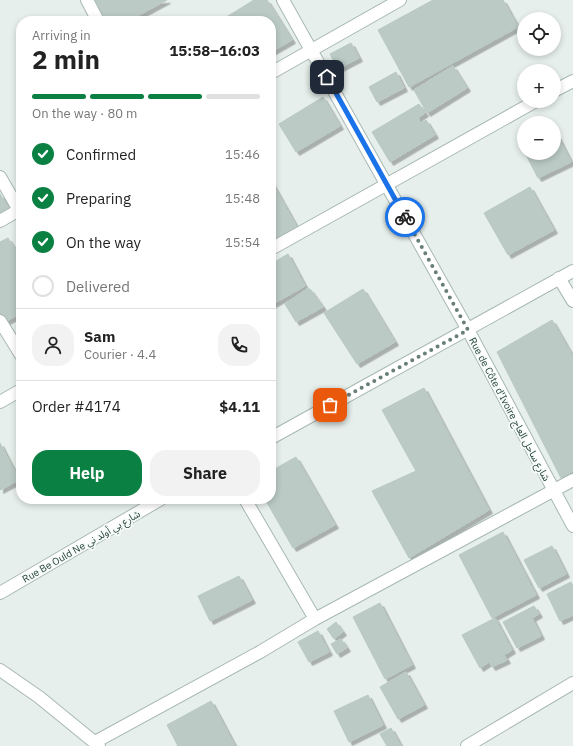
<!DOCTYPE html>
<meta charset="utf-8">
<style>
:root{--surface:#fff;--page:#f2f2f2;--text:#222;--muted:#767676;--line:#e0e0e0;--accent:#0b8043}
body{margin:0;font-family:"IBM Plex Sans","Noto Sans Arabic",sans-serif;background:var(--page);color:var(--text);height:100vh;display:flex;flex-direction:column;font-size:15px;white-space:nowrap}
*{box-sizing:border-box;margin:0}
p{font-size:13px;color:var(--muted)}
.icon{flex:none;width:22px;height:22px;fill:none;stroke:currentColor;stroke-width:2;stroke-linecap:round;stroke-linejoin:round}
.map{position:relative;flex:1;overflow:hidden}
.panel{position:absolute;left:16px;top:16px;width:260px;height:488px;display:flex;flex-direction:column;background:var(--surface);border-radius:16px;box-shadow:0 2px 6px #0003}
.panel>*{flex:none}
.controls{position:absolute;left:517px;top:12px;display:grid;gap:8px}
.controls a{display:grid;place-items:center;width:44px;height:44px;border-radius:50%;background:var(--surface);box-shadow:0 2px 6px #0003;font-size:20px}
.pin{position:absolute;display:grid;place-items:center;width:34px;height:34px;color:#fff;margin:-17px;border-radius:8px;box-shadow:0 2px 6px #0006}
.courier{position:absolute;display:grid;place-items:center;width:40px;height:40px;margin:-20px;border:3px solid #1a73e8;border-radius:50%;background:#fff;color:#222;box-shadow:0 1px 5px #0007}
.summary em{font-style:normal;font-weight:800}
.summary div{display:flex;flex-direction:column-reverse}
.summary{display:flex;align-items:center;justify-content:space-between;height:68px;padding:0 16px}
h1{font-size:26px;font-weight:800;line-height:30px}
.bar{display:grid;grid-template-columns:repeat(4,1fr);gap:6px 4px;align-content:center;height:48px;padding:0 16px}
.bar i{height:5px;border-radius:3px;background:var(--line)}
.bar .on{background:var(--accent)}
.bar p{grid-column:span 4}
.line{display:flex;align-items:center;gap:10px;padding:0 16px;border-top:1px solid var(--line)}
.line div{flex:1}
.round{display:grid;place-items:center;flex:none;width:42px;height:42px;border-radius:16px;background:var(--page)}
ol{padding:0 16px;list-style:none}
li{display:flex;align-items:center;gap:12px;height:44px}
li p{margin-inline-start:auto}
li .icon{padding:4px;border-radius:50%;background:var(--accent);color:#fff;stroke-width:4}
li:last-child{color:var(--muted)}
li i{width:22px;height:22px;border:2px solid var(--line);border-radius:50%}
.button{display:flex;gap:8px;margin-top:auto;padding:8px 16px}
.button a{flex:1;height:46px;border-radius:16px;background:var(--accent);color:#fff;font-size:16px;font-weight:800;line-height:46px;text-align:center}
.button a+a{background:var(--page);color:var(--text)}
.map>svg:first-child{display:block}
.building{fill:#bbcac4;stroke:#b8c9c2;filter:url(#shadow)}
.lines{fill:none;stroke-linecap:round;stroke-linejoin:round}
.minor-casing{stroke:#a8b8b2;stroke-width:14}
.minor{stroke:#fff;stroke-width:12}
.done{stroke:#687f78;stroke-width:4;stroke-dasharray:0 7.2}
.route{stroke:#1a73e8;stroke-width:5}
.labels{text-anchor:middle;stroke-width:3.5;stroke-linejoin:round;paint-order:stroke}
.street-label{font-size:10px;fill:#24423a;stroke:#f7fbf9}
</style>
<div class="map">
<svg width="573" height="746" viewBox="0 0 573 746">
<defs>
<filter id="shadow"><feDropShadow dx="3.5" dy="3.5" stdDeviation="0" flood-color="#0004"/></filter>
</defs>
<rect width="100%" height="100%" fill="#e6efeb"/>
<path class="building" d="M95,0H167L128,21H106Z
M254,0H267L292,40L271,52V21H220Z
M433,0H503L518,27L409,87L378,30Z
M351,43L359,58L338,69L330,54Z
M453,66L467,88L427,113L414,90Z
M396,72L404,88L377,102L369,87Z
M323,97L340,126L296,152L279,124Z
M419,104L425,113L418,118L421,123L426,120L435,135L390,162L372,132Z
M554,129L571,162L538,178L525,153H554Z
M271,181L298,229L271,244Z
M530,187L554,230L508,255L484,213Z
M0,194L8,208L0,213Z
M8,238L21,258V313L5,322L0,314V242Z
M288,254L305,286L271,305V264Z
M307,289H310L323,307L296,322L285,304Z
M363,289L395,342L357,364L324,313Z
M552,320L573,357V471L561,478L497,352Z
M424,388L489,510L409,558L372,491L416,471L382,410Z
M0,443L19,480L0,490Z
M296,457L335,525L293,548L265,499H271V471Z
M503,532L536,595L492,618L459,555Z
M552,546L566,574L539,588L524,560Z
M239,576L252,600L210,621L198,596Z
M571,582L573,586V615L560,621L547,594Z
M380,603L412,665L385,679L353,617Z
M534,606L539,614L532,618L541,636L517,648L503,622Z
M495,618L512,650L504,655L507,660L492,667L489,662L480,668L462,635Z
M336,622L343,632L334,639L327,629Z
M318,631L329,652L309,662L298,642Z
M341,639L347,648L337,654L331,644Z
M406,672L424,705L398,719L380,687Z
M368,695L383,725L349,742L334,711Z
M211,701L235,746H178L167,725Z
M391,728L401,746H387L380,734Z"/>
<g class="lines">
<defs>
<path id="minor" d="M87,0L98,21
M283,0L468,330L573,526
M271,73L400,0
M554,91L573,81
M0,177L19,210
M0,221L21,209
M271,249L536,101
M559,278L573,301
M0,321L21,355
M0,402L21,390
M271,438L573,271
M245,499L315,619
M0,593L161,499
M0,670L39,697L99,746
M95,742L260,652L315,619L573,480
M467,746L573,683"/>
</defs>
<use href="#minor" class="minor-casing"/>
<use href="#minor" class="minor"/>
</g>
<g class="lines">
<path class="done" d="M330,405L468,330L405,217"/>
<path class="route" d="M327,77L405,217"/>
</g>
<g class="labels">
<g class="street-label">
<text transform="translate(510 409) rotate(62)" y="4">Rue de Côte d'Ivoire شارع ساحل العاج</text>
<text transform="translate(81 546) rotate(-30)" y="4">Rue Be Ould Ne شارع بي أولد ني</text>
</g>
</g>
</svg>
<div class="controls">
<a><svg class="icon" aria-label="locate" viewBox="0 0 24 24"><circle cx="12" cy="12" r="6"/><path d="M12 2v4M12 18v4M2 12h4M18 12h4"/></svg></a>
<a>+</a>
<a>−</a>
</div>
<div class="pin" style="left:330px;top:405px;background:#ea580c"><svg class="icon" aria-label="bag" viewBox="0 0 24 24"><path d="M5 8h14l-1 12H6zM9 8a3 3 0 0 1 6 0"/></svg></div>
<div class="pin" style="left:327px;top:77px;background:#1f2937"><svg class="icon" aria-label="home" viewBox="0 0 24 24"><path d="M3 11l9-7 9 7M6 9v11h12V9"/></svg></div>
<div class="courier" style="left:405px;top:217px"><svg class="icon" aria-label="bike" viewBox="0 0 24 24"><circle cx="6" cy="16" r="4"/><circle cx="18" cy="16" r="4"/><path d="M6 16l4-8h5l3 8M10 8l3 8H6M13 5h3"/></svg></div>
<section class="panel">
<div class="summary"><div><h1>2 min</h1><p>Arriving in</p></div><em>15:58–16:03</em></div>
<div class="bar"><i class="on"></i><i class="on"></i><i class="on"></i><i></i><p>On the way · 80 m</p></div>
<ol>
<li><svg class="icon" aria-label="check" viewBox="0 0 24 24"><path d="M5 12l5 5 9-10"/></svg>Confirmed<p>15:46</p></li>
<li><svg class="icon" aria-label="check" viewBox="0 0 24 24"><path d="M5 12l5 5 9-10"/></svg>Preparing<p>15:48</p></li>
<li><svg class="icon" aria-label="check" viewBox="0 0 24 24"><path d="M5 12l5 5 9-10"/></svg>On the way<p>15:54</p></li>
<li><i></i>Delivered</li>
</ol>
<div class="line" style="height:72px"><a class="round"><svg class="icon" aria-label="person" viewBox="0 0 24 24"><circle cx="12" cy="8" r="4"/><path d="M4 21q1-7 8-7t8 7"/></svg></a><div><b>Sam</b><p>Courier · 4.4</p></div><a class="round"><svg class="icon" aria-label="phone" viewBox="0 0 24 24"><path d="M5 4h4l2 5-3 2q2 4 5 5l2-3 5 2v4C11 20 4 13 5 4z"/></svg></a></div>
<div class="line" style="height:52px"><div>Order #4174</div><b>$4.11</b></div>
<div class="button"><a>Help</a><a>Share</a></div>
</section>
</div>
